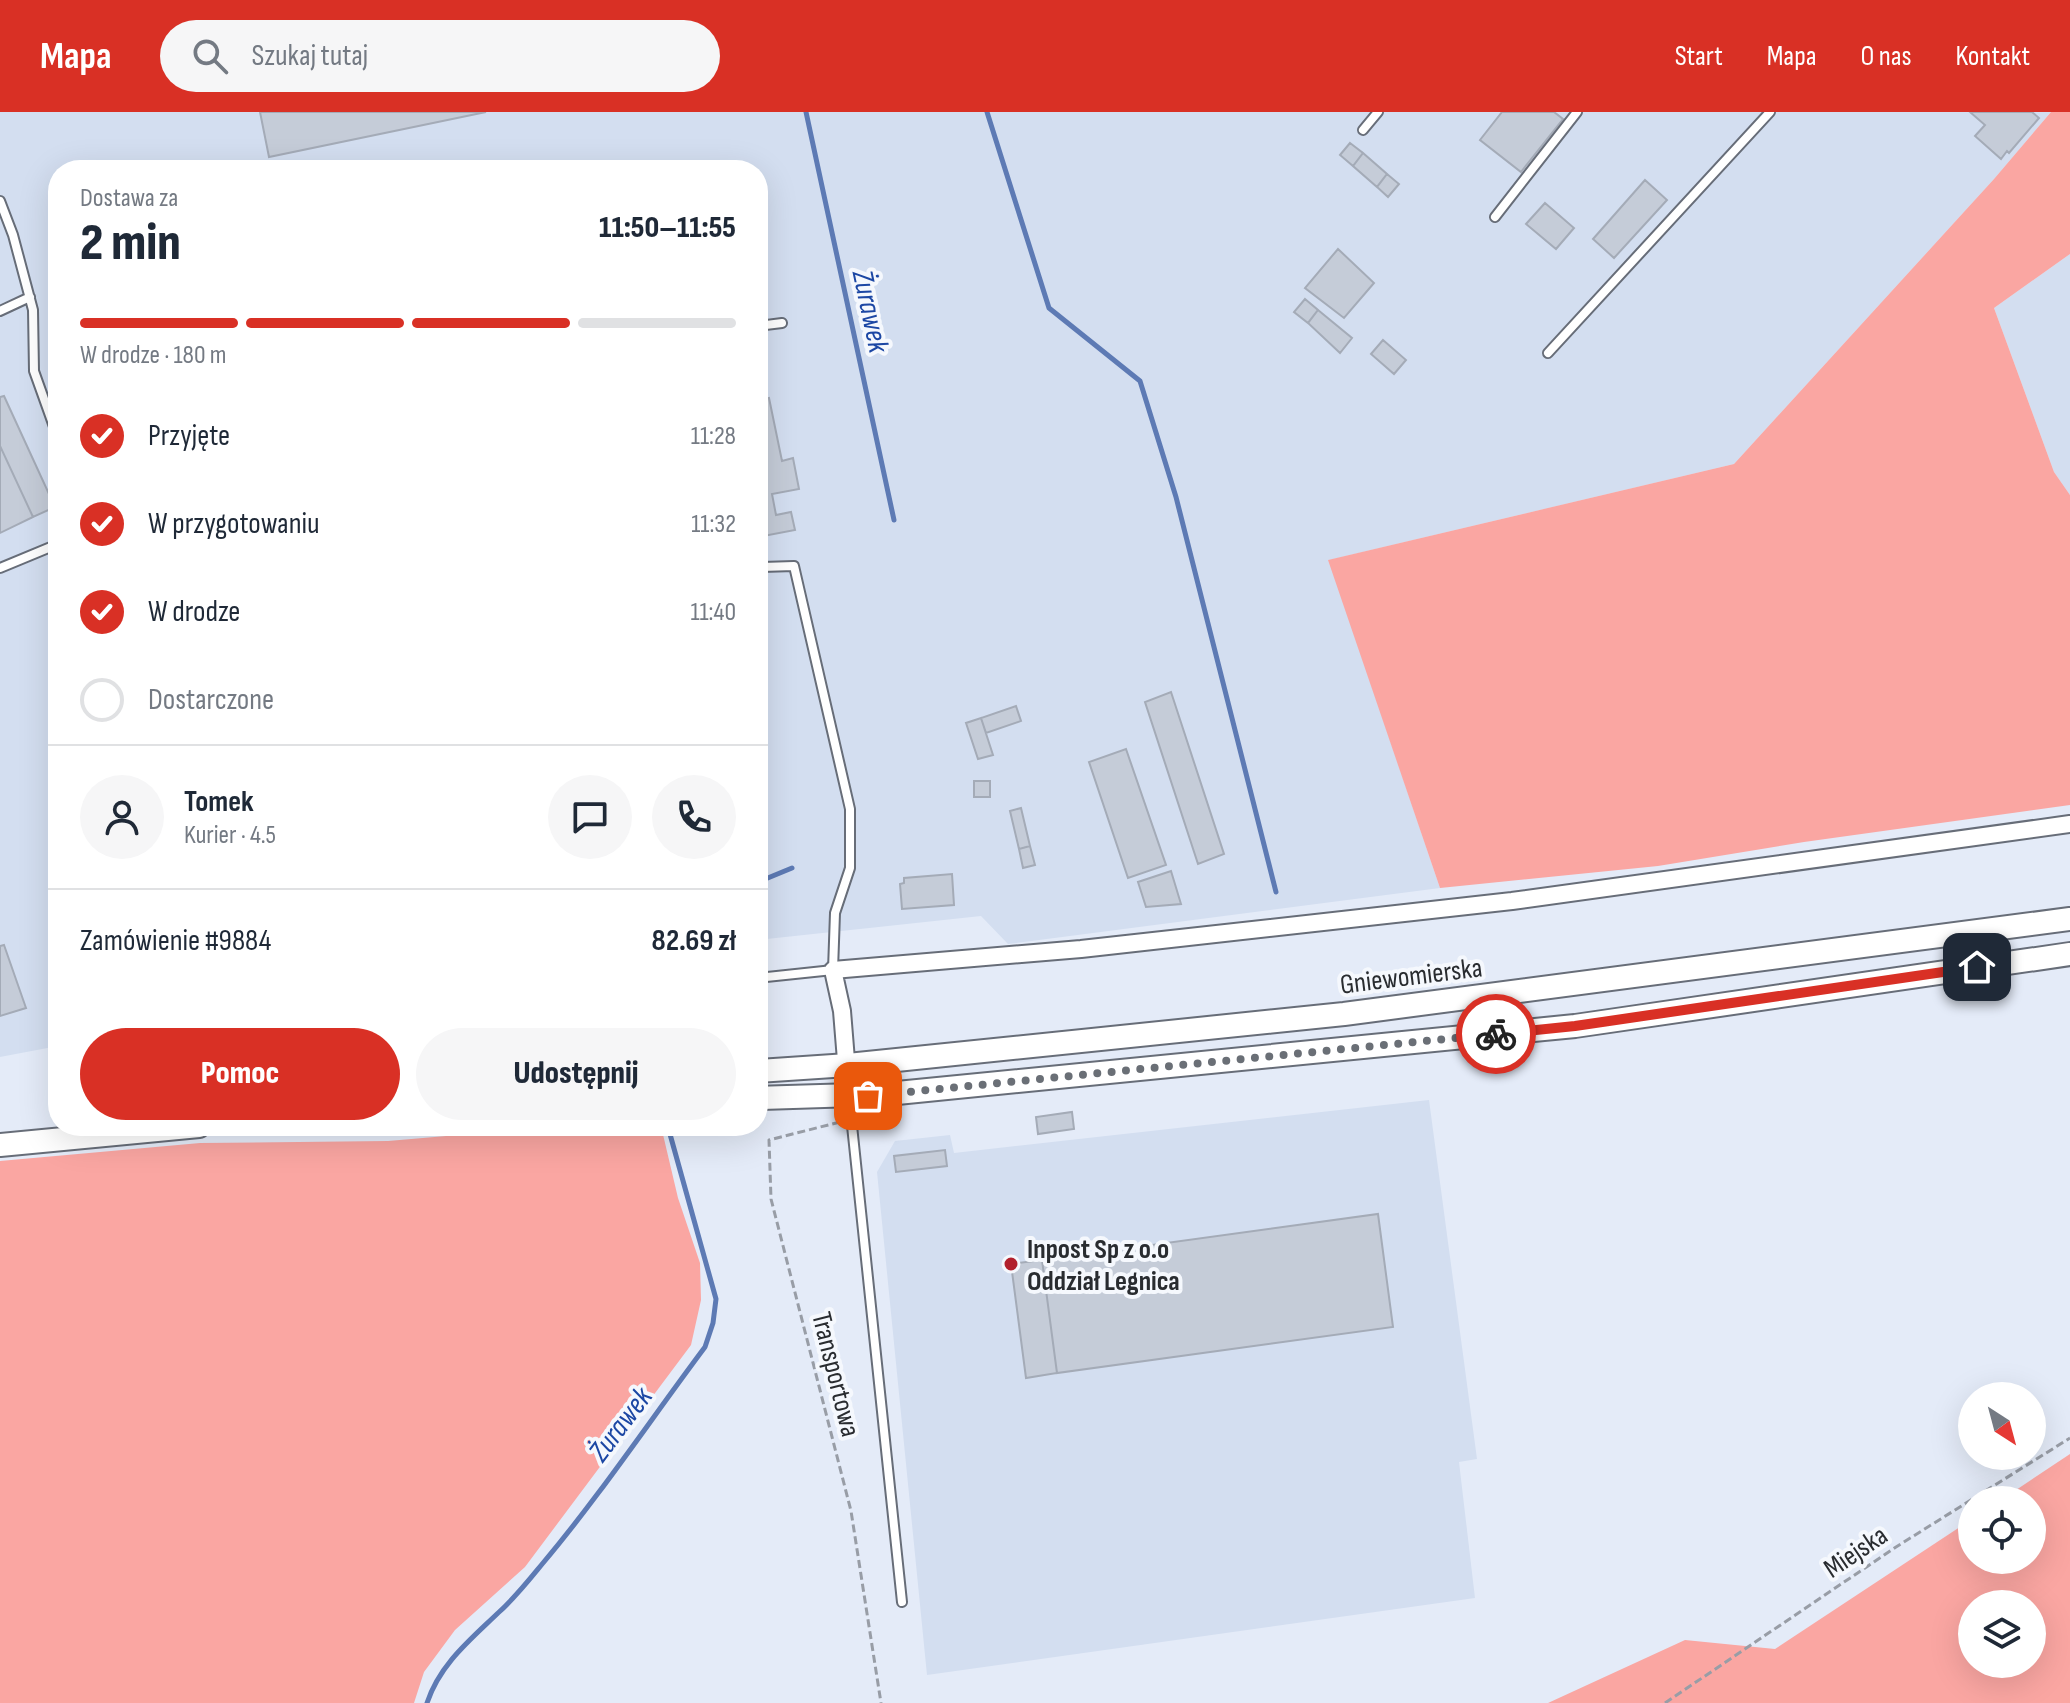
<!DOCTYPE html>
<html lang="pl">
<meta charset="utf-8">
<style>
:root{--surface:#fff;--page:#f6f6f7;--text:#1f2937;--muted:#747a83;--line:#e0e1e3;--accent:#d93025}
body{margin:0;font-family:"Sofia Sans Condensed",sans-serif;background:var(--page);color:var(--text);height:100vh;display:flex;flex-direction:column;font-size:30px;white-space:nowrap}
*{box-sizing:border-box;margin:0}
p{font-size:26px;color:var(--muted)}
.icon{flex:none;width:44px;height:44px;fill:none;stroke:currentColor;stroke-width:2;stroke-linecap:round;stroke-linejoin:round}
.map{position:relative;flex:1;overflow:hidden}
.details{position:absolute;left:48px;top:48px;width:720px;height:976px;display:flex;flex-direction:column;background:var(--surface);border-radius:32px;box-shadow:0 8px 32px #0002}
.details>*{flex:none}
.needle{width:52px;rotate:144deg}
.tools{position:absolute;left:1958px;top:1270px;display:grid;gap:16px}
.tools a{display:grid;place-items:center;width:88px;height:88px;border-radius:50%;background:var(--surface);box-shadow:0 8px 32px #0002;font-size:40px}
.pin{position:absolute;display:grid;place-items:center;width:68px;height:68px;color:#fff;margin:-34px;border-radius:16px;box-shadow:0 4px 12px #0006}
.courier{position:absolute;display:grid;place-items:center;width:80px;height:80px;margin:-40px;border:6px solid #d93025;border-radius:50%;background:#fff;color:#222;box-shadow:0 2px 10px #0007}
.headline em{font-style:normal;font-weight:800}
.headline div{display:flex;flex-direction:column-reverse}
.headline{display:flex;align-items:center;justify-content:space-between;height:136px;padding:0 32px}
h1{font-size:52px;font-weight:800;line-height:60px}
.bar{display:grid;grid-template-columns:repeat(4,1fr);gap:12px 8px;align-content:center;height:96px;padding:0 32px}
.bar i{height:10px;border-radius:6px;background:var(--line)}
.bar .selected{background:var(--accent)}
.bar p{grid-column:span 4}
.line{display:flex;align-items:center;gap:20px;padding:0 32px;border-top:2px solid var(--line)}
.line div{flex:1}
.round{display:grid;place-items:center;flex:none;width:84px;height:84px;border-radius:42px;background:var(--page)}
ol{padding:0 32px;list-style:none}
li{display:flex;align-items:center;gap:24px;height:88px}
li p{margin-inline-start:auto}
li .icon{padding:8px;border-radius:50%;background:var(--accent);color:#fff;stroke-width:4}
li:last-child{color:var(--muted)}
li i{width:44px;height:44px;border:4px solid var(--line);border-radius:50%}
.cta{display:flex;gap:16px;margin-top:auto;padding:16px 32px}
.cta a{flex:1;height:92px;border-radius:48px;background:var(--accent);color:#fff;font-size:32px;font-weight:800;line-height:92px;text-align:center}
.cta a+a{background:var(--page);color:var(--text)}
header{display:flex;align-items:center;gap:48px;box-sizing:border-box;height:112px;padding:0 40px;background:var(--accent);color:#fff}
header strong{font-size:38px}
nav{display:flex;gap:44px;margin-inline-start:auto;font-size:28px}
.search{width:560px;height:72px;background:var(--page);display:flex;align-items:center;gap:20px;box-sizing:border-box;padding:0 28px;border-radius:44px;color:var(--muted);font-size:30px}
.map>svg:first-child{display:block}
.built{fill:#d3def0}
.green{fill:#faa6a2;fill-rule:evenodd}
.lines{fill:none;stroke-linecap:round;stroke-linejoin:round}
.stream{stroke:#5d7ab4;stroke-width:5}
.building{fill:#c5ccd8;stroke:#a4abb7;stroke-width:2}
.lane-casing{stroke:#676d78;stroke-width:12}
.street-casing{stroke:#676d78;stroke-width:20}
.secondary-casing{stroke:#676d78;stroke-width:26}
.path{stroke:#989da6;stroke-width:3;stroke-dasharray:8 4;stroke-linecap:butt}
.lane{stroke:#fff;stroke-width:8}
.street{stroke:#fff;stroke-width:16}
.secondary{stroke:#fff;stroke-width:22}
.done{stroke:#6a6f76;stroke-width:8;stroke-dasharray:0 14.4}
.route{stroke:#d93025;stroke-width:10}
.poi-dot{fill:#b2202c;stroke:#f5f8fd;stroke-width:3}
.labels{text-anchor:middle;stroke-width:8;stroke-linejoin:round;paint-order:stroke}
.street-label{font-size:28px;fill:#292c30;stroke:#f5f8fd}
.poi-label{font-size:28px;font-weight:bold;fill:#292c30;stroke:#f5f8fd;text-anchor:start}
.water-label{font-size:30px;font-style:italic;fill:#1c47a4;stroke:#f5f8fd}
</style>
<header>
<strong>Mapa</strong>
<div class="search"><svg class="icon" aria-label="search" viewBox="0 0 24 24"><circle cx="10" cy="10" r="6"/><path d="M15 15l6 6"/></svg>Szukaj tutaj</div>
<nav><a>Start</a><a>Mapa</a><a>O nas</a><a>Kontakt</a></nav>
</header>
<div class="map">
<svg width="2070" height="1591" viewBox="0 0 2070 1591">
<rect width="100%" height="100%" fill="#e4ebf8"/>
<path class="built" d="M0,0H2051L1994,67L1734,352L1329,448L1440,776L1008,832L981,804L758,828V58H58V934L0,945Z
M2070,142V383L2054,360L1994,196Z
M1429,988L1477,1347L1459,1350L1475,1486L927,1563L877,1060L895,1029L950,1023L954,1041Z"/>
<path class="green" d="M2051,0H2070V142L1994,196L2054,360L2070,383V693L1804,730L1658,754L1440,776L1328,448L1734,352L1994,67Z
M561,1014H661L678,1086L700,1151L701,1188L691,1233L525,1455L455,1518L424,1560L414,1591H0V1049L200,1031L388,1029Z
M2070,1342V1591H1548L1685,1528L1775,1537L1972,1407V1448H2032V1388H2001ZM1972,1492H2032V1552H1972Z"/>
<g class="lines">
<path class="stream" d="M806,0L894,408
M987,0L1049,196L1140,269L1176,385L1276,780
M758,770L792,756
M427,1591C440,1552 470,1528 498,1501C515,1486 529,1468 543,1451C601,1382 651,1307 705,1235L713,1211L716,1187L668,1015"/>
</g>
<path class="building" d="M260,0H486L269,45Z
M1502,0H1554L1563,7L1521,60L1480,28Z
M1970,0H2032L2039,6L2009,41L2007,39L2001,47L1975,24L1985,13Z
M1350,31L1363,41L1353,54L1340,43Z
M1363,41L1387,62L1377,75L1353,54Z
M1387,62L1399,72L1388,85L1377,75Z
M1645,68L1667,88L1614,146L1593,127Z
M1545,91L1574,116L1556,137L1526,112Z
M1338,137L1374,171L1344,206L1305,176Z
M1305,187L1318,198L1308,211L1294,200Z
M1318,198L1352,226L1340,241L1308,211Z
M1383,228L1406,248L1394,262L1371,242Z
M4,284L55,395L33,405L0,334V285Z
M769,286L782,349L793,346L799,377L772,382L776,403L791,400L795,418L758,425V288Z
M0,334L33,405L0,421Z
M1171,580L1224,742L1198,752L1145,590Z
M1016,594L1021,609L986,621L981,606Z
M981,606L993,643L978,647L966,611Z
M1126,637L1166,753L1128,766L1089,650Z
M974,669H990V685H974Z
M1021,696L1030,734L1019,737L1010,699Z
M1030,734L1035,753L1023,756L1019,737Z
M1171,759L1181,792L1146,795L1138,770Z
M952,762L954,793L902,797L900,772L904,771V766Z
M4,833L26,896L0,904V834Z
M1072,1000L1074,1017L1038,1022L1036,1005Z
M945,1038L947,1054L896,1060L894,1044Z
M1378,1102L1393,1215L1057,1261L1042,1148Z
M1042,1148L1057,1261L1026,1266L1011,1152Z"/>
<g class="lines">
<defs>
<path id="lane" d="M1363,18L1378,0
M0,89L13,123L33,198L34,259L58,326
M1495,105L1577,0
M0,199L30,185
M758,214L782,211
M1548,241L1770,0
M758,455L794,454L850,697V756L835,801L833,858L758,866
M0,456L58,432
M849,985L902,1490"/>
<path id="street" d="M849,985L842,899L833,858L1081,837L1512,789L2070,712"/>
<path id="secondary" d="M758,959L848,953L1344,902L2070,807
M758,986L887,982L1575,914L2070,842
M0,1033L199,1014"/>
</defs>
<use href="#lane" class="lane-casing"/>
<use href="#street" class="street-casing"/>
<use href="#secondary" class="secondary-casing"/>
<path class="path" d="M840,1010L769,1028L771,1087L851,1399L881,1591
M1665,1591L1896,1435L2070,1326"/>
<use href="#lane" class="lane"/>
<use href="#street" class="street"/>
<use href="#secondary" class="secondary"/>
</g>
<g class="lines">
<path class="done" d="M868,984L1496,922"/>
<path class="route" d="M1496,922L1575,914L1977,855"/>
</g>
<circle class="poi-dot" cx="1011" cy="1152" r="8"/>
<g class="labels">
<g class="street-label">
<text transform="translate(1411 863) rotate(-7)" y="10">Gniewomierska</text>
<text transform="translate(837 1262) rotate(76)" y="10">Transportowa</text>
<text transform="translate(1855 1439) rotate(-34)" y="10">Miejska</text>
</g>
<g class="poi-label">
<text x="1027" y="1146">Inpost Sp z o.o<tspan x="1027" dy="32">Oddział Legnica</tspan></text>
</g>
<g class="water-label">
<text transform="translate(871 199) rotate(78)" y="10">Żurawek</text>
<text transform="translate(620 1312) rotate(-53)" y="10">Żurawek</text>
</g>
</g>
</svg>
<div class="tools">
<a><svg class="needle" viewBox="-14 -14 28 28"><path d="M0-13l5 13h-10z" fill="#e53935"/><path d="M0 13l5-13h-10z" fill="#747a83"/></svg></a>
<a><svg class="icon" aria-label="locate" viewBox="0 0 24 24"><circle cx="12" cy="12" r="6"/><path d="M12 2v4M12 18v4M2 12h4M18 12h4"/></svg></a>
<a><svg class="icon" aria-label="layers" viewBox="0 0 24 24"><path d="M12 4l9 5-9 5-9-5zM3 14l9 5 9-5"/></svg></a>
</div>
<div class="pin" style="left:868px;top:984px;background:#ea580c"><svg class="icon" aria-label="bag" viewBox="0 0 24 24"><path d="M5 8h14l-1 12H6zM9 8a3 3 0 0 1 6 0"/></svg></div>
<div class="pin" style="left:1977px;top:855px;background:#1f2937"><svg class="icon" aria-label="home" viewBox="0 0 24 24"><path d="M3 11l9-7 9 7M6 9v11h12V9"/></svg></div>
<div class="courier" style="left:1496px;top:922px"><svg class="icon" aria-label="bike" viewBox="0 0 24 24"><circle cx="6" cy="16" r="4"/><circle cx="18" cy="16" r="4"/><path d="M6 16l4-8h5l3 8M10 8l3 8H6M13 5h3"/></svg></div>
<section class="details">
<div class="headline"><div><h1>2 min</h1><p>Dostawa za</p></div><em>11:50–11:55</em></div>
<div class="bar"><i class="selected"></i><i class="selected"></i><i class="selected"></i><i></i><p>W drodze · 180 m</p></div>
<ol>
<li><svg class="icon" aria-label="check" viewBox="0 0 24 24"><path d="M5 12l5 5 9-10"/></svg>Przyjęte<p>11:28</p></li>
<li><svg class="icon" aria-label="check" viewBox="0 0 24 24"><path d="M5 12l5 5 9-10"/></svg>W przygotowaniu<p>11:32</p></li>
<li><svg class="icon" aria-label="check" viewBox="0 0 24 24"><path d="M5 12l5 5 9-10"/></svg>W drodze<p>11:40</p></li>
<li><i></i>Dostarczone</li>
</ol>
<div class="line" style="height:144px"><a class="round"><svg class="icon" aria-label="person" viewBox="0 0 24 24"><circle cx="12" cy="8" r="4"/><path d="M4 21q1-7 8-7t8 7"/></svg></a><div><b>Tomek</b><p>Kurier · 4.5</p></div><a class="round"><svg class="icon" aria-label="chat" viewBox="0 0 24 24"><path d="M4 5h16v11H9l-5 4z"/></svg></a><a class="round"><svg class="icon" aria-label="phone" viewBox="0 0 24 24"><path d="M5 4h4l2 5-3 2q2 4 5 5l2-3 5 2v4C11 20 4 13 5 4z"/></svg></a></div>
<div class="line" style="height:104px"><div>Zamówienie #9884</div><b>82.69 zł</b></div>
<div class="cta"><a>Pomoc</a><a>Udostępnij</a></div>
</section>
</div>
